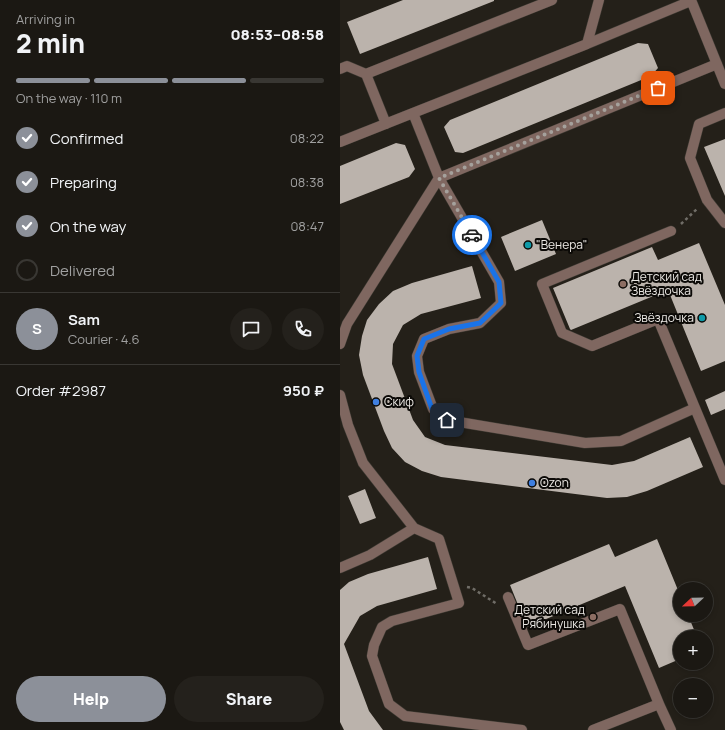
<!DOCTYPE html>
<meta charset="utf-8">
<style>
:root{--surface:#1b1813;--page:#24211c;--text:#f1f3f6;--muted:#a0a0a0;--line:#393733;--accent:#8c9099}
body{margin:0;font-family:Manrope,sans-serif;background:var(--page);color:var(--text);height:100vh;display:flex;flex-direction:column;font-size:15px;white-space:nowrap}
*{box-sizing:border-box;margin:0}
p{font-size:13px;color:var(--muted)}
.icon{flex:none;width:22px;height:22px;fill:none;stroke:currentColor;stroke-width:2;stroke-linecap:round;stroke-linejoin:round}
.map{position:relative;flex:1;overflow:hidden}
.side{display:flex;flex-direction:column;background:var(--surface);width:340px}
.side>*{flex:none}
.needle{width:26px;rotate:248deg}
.controls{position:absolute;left:333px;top:582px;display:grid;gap:8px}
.controls a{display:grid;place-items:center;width:40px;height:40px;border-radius:50%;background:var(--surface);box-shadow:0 2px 6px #0003,0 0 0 1px var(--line);font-size:20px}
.pin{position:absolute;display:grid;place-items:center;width:34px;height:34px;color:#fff;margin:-17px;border-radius:8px;box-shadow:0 2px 6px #0006}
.courier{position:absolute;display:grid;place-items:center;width:40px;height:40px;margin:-20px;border:3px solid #1a73e8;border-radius:50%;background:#fff;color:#222;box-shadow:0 1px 5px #0007}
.summary em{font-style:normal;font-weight:800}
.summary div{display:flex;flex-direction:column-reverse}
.summary{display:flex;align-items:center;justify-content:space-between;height:68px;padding:0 16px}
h1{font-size:26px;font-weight:800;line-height:30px}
.bar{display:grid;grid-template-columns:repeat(4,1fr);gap:6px 4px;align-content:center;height:48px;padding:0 16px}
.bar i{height:5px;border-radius:3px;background:var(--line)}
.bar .active{background:var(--accent)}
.bar p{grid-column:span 4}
.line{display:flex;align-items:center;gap:10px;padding:0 16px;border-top:1px solid var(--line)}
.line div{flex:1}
.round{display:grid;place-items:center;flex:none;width:42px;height:42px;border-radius:21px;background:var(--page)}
ol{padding:0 16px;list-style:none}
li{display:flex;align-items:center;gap:12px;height:44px}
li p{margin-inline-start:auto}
li .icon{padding:4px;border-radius:50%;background:var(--accent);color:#fff;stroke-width:4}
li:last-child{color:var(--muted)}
li i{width:22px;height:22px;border:2px solid var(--line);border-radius:50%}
.action{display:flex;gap:8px;margin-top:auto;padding:8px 16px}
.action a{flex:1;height:46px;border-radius:24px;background:var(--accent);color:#fff;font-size:16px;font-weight:800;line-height:46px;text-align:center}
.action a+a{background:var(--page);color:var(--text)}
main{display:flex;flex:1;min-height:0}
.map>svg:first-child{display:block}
.building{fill:#bbb3ac}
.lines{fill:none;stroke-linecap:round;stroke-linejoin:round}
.minor-casing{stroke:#403c35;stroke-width:11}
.path{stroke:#706d67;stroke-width:2.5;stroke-dasharray:3 3;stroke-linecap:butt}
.minor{stroke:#7f6760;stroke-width:10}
.done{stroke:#a5a19c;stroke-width:4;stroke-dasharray:0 7.2}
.route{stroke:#1a73e8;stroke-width:5}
.culture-dot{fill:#0f9aa8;stroke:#0c0a07;stroke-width:1.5}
.education-dot{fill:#8d6e63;stroke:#0c0a07;stroke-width:1.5}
.shop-dot{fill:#3f7fe0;stroke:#0c0a07;stroke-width:1.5}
.labels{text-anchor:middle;stroke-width:4;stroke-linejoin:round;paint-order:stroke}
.poi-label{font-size:12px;fill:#eae7e3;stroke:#0c0a07;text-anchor:start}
</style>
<main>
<section class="side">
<div class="summary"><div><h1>2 min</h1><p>Arriving in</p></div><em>08:53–08:58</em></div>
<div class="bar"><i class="active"></i><i class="active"></i><i class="active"></i><i></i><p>On the way · 110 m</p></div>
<ol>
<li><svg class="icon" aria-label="check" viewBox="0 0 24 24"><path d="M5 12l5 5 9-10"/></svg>Confirmed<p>08:22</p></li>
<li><svg class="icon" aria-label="check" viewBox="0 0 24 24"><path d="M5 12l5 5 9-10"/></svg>Preparing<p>08:38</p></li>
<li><svg class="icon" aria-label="check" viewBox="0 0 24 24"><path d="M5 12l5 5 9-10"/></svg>On the way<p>08:47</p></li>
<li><i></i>Delivered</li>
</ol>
<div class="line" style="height:72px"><b class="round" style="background:var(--accent);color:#fff">S</b><div><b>Sam</b><p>Courier · 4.6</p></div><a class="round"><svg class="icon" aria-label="chat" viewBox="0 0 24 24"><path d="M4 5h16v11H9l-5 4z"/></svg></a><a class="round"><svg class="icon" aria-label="phone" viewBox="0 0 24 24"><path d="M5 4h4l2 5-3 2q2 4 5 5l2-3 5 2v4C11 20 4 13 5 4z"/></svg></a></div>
<div class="line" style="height:52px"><div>Order #2987</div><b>950 ₽</b></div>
<div class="action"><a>Help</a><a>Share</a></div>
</section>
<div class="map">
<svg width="385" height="730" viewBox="0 0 385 730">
<rect width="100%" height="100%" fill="#242019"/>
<path class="building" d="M63,0H154V1L20,54L7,22Z
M298,43L308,44L318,68L311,76L123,153L115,152L104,127L110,120Z
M385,139V196L364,147Z
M56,143L65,145L75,169L69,177L0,204V166Z
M202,220L216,254L175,271L161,237Z
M359,243L385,305V361L361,371L328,290L231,330L230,329L213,288L312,247L318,260Z
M132,266L141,298L81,314L63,325L53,344L52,364L73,420L85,437L105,445L272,465L294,461L350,437L363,467L307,491L287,497L267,498L101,477L82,471L65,462L52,448L44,431L23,375L19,355L22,336L27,320L39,304L53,291L72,283Z
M385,391V409L371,415L365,400Z
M25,489L36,518L20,524L8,496Z
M317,539L340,595V615H348L357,637H340V659L319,668L285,586L187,627L170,585L269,544L275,557Z
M88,557L97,589L37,606L20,616L4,644L29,711L43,730H4L0,722V590L9,582L28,574Z"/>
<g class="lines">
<defs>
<path id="minor" d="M351,0L385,84
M247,44L351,1
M0,69L7,66L26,74
M73,113L247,44L259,0
M385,113L359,124L350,158L367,200L385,223
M46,124L26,74L212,0
M0,142L73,113L99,178L159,282L161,303L140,323L109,329L84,339L77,356L79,372L93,409L107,420L245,443L281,441L355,408L385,480
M331,231L202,284L222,333L252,346L318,319L355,408
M0,344L7,324L99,178L377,64
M0,395L8,425L23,463L74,528L99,539L119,603L52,621L42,627L34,645L32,656L49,704L65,716L182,730
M0,568L30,555L74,528
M168,597L188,645L280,609L319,704
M253,730L319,704L331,730"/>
</defs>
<use href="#minor" class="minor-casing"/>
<path class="path" d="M341,224L358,208
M127,587L132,588L157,604"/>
<use href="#minor" class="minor"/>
</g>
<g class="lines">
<path class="done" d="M132,235L99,178L318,88"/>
<path class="route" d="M107,420L92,409L79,372L77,356L84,339L109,329L140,323L161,303L159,282L132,235"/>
</g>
<g class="culture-dot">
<circle cx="188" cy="245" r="4"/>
<circle cx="362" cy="318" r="4"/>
</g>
<g class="education-dot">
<circle cx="283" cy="284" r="4"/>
<circle cx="253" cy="617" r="4"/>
</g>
<g class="shop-dot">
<circle cx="36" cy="402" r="4"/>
<circle cx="192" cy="483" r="4"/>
</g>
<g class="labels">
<g class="poi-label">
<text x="196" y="249">"Венера"</text>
<text x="291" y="281">Детский сад<tspan x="291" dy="14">Звёздочка</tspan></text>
<text x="354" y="322" text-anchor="end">Звёздочка</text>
<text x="44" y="406">Скиф</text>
<text x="200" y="487">Ozon</text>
<text x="245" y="614" text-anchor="end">Детский сад<tspan x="245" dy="14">Рябинушка</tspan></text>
</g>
</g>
</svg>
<div class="controls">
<a><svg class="needle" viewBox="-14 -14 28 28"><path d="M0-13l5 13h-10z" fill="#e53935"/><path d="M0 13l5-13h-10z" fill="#a0a0a0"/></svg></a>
<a>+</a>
<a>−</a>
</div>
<div class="pin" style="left:318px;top:88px;background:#ea580c"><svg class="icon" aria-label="bag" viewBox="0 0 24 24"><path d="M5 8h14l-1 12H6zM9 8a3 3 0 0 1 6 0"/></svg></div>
<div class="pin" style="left:107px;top:420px;background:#1f2937"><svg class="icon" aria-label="home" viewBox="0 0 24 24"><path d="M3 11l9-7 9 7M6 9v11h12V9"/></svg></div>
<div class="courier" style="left:132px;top:235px"><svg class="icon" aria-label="car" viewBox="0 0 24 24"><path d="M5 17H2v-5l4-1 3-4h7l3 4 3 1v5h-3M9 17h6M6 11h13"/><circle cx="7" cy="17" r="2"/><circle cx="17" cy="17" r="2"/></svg></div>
</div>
</main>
